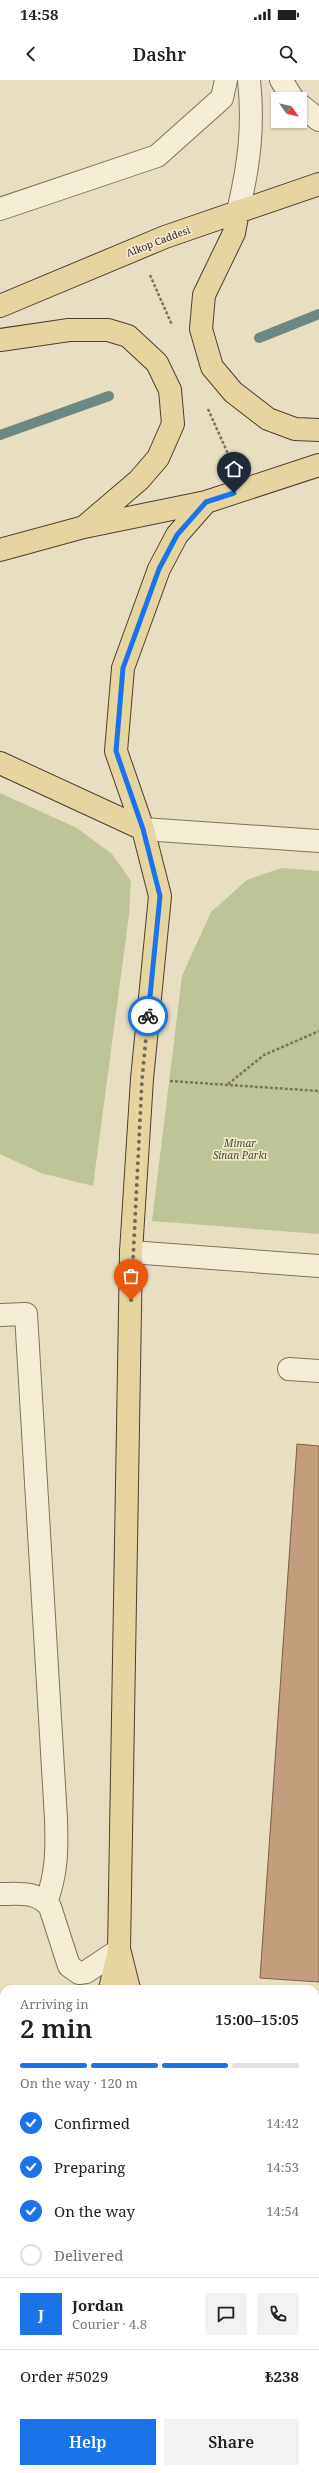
<!DOCTYPE html>
<meta charset="utf-8">
<style>
:root{--surface:#fff;--page:#f2f2f2;--text:#202124;--muted:#757577;--line:#e0e0e0;--accent:#1a73e8}
body{margin:0;font-family:"Noto Serif",serif;background:var(--page);color:var(--text);height:100vh;display:flex;flex-direction:column;font-size:15px;white-space:nowrap}
*{box-sizing:border-box;margin:0}
p{font-size:13px;color:var(--muted)}
.icon{flex:none;width:22px;height:22px;fill:none;stroke:currentColor;stroke-width:2;stroke-linecap:round;stroke-linejoin:round}
.map{position:relative;flex:1;overflow:hidden}
.panel{position:absolute;left:0px;top:1905px;width:319px;height:488px;display:flex;flex-direction:column;background:var(--surface);border-radius:12px 12px 0 0;box-shadow:0 1px 3px #0004}
.panel>*{flex:none}
.needle{width:26px;rotate:124deg}
.controls{position:absolute;left:271px;top:12px;display:grid;gap:8px}
.controls a{display:grid;place-items:center;width:36px;height:36px;border-radius:0px;background:var(--surface);box-shadow:0 1px 3px #0004;font-size:20px}
.pin{position:absolute;display:grid;place-items:center;width:34px;height:34px;color:#fff;margin:-41px -17px;border-radius:50% 50% 50% 0;rotate:-45deg;box-shadow:0 0 4px #0007}
.pin .icon{rotate:45deg}
.courier{position:absolute;display:grid;place-items:center;width:40px;height:40px;margin:-20px;border:3px solid #1a73e8;border-radius:50%;background:#fff;color:#222;box-shadow:0 1px 5px #0007}
.summary em{font-style:normal;font-weight:600}
.summary div{display:flex;flex-direction:column-reverse}
.summary{display:flex;align-items:center;justify-content:space-between;height:68px;padding:0 20px}
h1{font-size:26px;font-weight:600;line-height:30px}
.bar{display:grid;grid-template-columns:repeat(4,1fr);gap:6px 4px;align-content:center;height:48px;padding:0 20px}
.bar i{height:5px;border-radius:3px;background:var(--line)}
.bar .current{background:var(--accent)}
.bar p{grid-column:span 4}
.line{display:flex;align-items:center;gap:10px;padding:0 20px;border-top:1px solid var(--line)}
.line div{flex:1}
.round{display:grid;place-items:center;flex:none;width:42px;height:42px;border-radius:0px;background:var(--page)}
ol{padding:0 20px;list-style:none}
li{display:flex;align-items:center;gap:12px;height:44px}
li p{margin-inline-start:auto}
li .icon{padding:4px;border-radius:50%;background:var(--accent);color:#fff;stroke-width:4}
li:last-child{color:var(--muted)}
li i{width:22px;height:22px;border:2px solid var(--line);border-radius:50%}
.button{display:flex;gap:8px;margin-top:auto;padding:8px 20px}
.button a{flex:1;height:46px;border-radius:0px;background:var(--accent);color:#fff;font-size:16px;font-weight:600;line-height:46px;text-align:center}
.button a+a{background:var(--page);color:var(--text)}
.status{display:flex;justify-content:space-between;align-items:center;height:28px;padding:0 20px;background:var(--surface);direction:ltr}
.status svg{height:11px;fill:currentColor}
header{display:flex;justify-content:space-between;align-items:center;height:52px;padding:0 20px;background:var(--surface);font-size:18px;font-weight:600}
.map>svg:first-child{display:block}
.green{fill:#bdc598}
.lines{fill:none;stroke-linecap:round;stroke-linejoin:round}
.stream{stroke:#6d8883;stroke-width:10}
.building{fill:#c29e7d;stroke:#7c5e45}
.minor-casing{stroke:#80715c;stroke-width:24}
.major-casing{stroke:#4e4030;stroke-width:24}
.path{stroke:#80715c;stroke-width:2.5;stroke-dasharray:3 2;stroke-linecap:butt}
.minor{stroke:#f4edd5;stroke-width:22}
.major{stroke:#e7d59f;stroke-width:22}
.done{stroke:#726958;stroke-width:4;stroke-dasharray:0 7.2}
.route{stroke:#1a73e8;stroke-width:5}
.labels{text-anchor:middle;stroke-width:3.5;stroke-linejoin:round;paint-order:stroke}
.street-label{font-size:10px;fill:#32291e;stroke:#f1e9d2}
.park-label{font-size:10px;font-style:italic;fill:#414c27;stroke:#f1e9d2}
</style>
<div class="status"><b>14:58</b><svg viewBox="0 0 49 12"><path d="M0 12V9h3v3zM5 12V6h3v6zM10 12V3h3v9zM15 12V0h3v12zM26 1h20v11H26zM47 4h2v5h-2z"/></svg></div>
<header><svg class="icon" aria-label="back" viewBox="0 0 24 24"><path d="M15 5l-7 7 7 7"/></svg>Dashr<svg class="icon" aria-label="search" viewBox="0 0 24 24"><circle cx="10" cy="10" r="6"/><path d="M15 15l6 6"/></svg></header>
<div class="map">
<svg width="319" height="2393" viewBox="0 0 319 2393">
<rect width="100%" height="100%" fill="#e8dfc3"/>
<path class="green" d="M0,713L77,748L112,774L131,801L129,835L93,1106L41,1093L0,1074Z
M281,788L319,791V1154L152,1141L182,896L211,832L247,800Z
M153,2389H235L234,2393H152Z"/>
<g class="lines">
<path class="stream" d="M259,258L319,234
M0,355L109,316"/>
</g>
<path class="building" d="M297,1364L319,1366V1902L260,1898Z"/>
<g class="lines">
<defs>
<path id="minor" d="M281,0L293,19
M300,25L319,40
M0,129L157,76L222,18L226,0
M238,131C249,86 254,46 249,0
M143,749L319,761
M131,1172L319,1186
M0,1235L26,1234L56,1739C57,1769 57,1794 46,1822
M289,1289L319,1291
M0,1814C20,1814 37,1811 50,1827L69,1886L79,1893L86,1892L119,1870
M315,2019L319,2020"/>
<path id="major" d="M238,131L234,153L204,215L201,249L212,287L233,312L268,339L295,349L319,350
M0,226L165,157L319,104
M0,260L69,250H108L128,256L157,283L170,310L173,344L158,378L139,400L84,447
M0,470L84,447L206,422L319,385
M0,683L143,749
M120,1873L129,1909
M110,1909L119,1870L131,1172L142,999L160,816L143,749L116,671L123,588L159,489L177,455L206,422
M0,2031L4,2030
M0,2061L4,2062
M0,2101L4,2106
M315,2126L319,2128
M315,2174L319,2175
M315,2217L319,2215
M83,2389L84,2393
M134,2389V2393
M255,2393L256,2389"/>
</defs>
<use href="#minor" class="minor-casing"/>
<use href="#major" class="major-casing"/>
<path class="path" d="M150,195L172,245
M208,329L232,383
M170,1001L319,1011
M228,1004L264,975L319,951"/>
<use href="#minor" class="minor"/>
<use href="#major" class="major"/>
</g>
<g class="lines">
<path class="done" d="M131,1220L142,1000L148,936"/>
<path class="route" d="M148,936L160,816L143,749L116,671L123,588L159,489L177,455L206,422L234,413"/>
</g>
<g class="labels">
<g class="street-label">
<text transform="translate(158 161) rotate(-21)" y="4">Alkop Caddesi</text>
</g>
<g class="park-label">
<text x="240" y="1067">Mimar<tspan x="240" dy="12">Sinan Parkı</tspan></text>
</g>
</g>
</svg>
<div class="controls">
<a><svg class="needle" viewBox="-14 -14 28 28"><path d="M0-13l5 13h-10z" fill="#e53935"/><path d="M0 13l5-13h-10z" fill="#757577"/></svg></a>
</div>
<div class="pin" style="left:131px;top:1220px;background:#ea580c"><svg class="icon" aria-label="bag" viewBox="0 0 24 24"><path d="M5 8h14l-1 12H6zM9 8a3 3 0 0 1 6 0"/></svg></div>
<div class="pin" style="left:234px;top:413px;background:#1f2937"><svg class="icon" aria-label="home" viewBox="0 0 24 24"><path d="M3 11l9-7 9 7M6 9v11h12V9"/></svg></div>
<div class="courier" style="left:148px;top:936px"><svg class="icon" aria-label="bike" viewBox="0 0 24 24"><circle cx="6" cy="16" r="4"/><circle cx="18" cy="16" r="4"/><path d="M6 16l4-8h5l3 8M10 8l3 8H6M13 5h3"/></svg></div>
<section class="panel">
<div class="summary"><div><h1>2 min</h1><p>Arriving in</p></div><em>15:00–15:05</em></div>
<div class="bar"><i class="current"></i><i class="current"></i><i class="current"></i><i></i><p>On the way · 120 m</p></div>
<ol>
<li><svg class="icon" aria-label="check" viewBox="0 0 24 24"><path d="M5 12l5 5 9-10"/></svg>Confirmed<p>14:42</p></li>
<li><svg class="icon" aria-label="check" viewBox="0 0 24 24"><path d="M5 12l5 5 9-10"/></svg>Preparing<p>14:53</p></li>
<li><svg class="icon" aria-label="check" viewBox="0 0 24 24"><path d="M5 12l5 5 9-10"/></svg>On the way<p>14:54</p></li>
<li><i></i>Delivered</li>
</ol>
<div class="line" style="height:72px"><b class="round" style="background:var(--accent);color:#fff">J</b><div><b>Jordan</b><p>Courier · 4.8</p></div><a class="round"><svg class="icon" aria-label="chat" viewBox="0 0 24 24"><path d="M4 5h16v11H9l-5 4z"/></svg></a><a class="round"><svg class="icon" aria-label="phone" viewBox="0 0 24 24"><path d="M5 4h4l2 5-3 2q2 4 5 5l2-3 5 2v4C11 20 4 13 5 4z"/></svg></a></div>
<div class="line" style="height:52px"><div>Order #5029</div><b>₺238</b></div>
<div class="button"><a>Help</a><a>Share</a></div>
</section>
</div>
